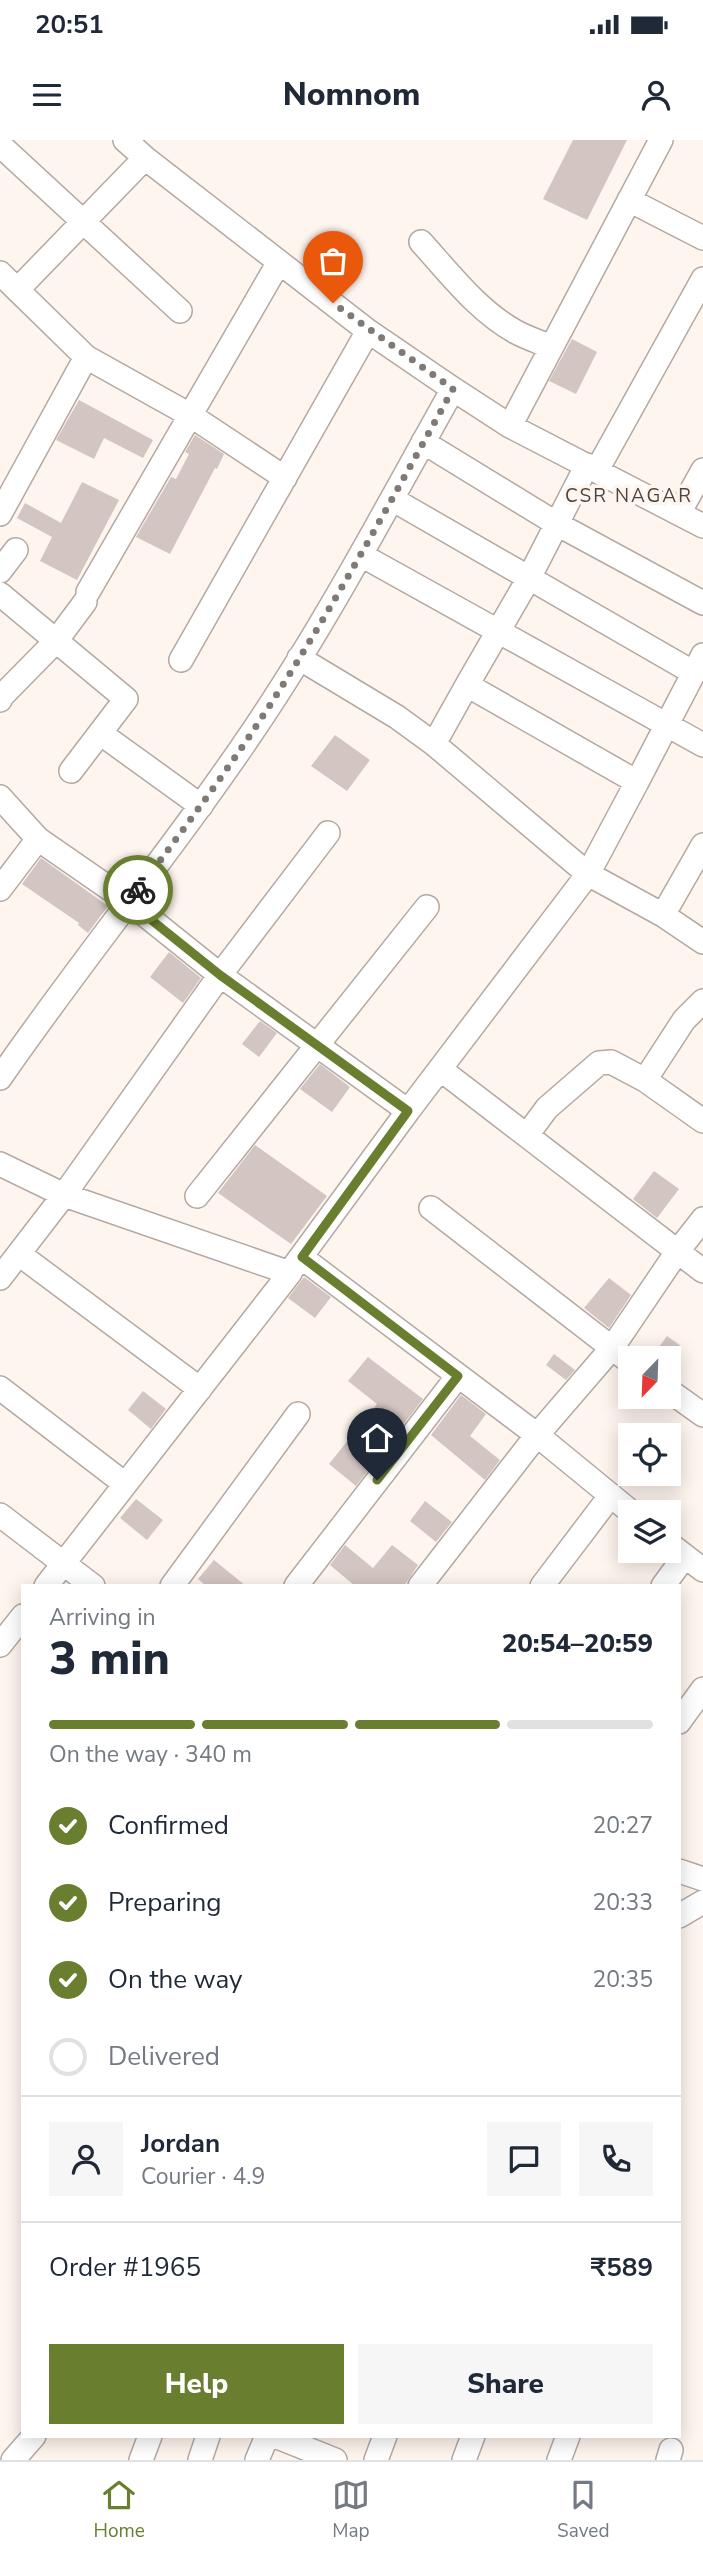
<!DOCTYPE html>
<meta charset="utf-8">
<style>
:root{--surface:#fff;--page:#f6f6f7;--text:#1f2937;--muted:#747a83;--line:#e0e1e3;--accent:#6a7e2f}
body{margin:0;font-family:"Nunito Sans",sans-serif;background:var(--page);color:var(--text);height:100vh;display:flex;flex-direction:column;font-size:26px;white-space:nowrap}
*{box-sizing:border-box;margin:0}
p{font-size:23px;color:var(--muted)}
.icon{flex:none;width:38px;height:38px;fill:none;stroke:currentColor;stroke-width:2;stroke-linecap:round;stroke-linejoin:round}
.map{position:relative;flex:1;overflow:hidden}
.sheet{position:absolute;left:21px;top:1444px;width:660px;height:854px;display:flex;flex-direction:column;background:var(--surface);border-radius:0px;box-shadow:0 4px 18px #0003}
.sheet>*{flex:none}
.needle{width:46px;rotate:203deg}
.fabs{position:absolute;left:618px;top:1206px;display:grid;gap:14px}
.fabs a{display:grid;place-items:center;width:63px;height:63px;border-radius:0px;background:var(--surface);box-shadow:0 4px 18px #0003;font-size:35px}
.pin{position:absolute;display:grid;place-items:center;width:60px;height:60px;color:#fff;margin:-72px -30px;border-radius:50% 50% 50% 0;rotate:-45deg;box-shadow:0 0 7px #0007}
.pin .icon{rotate:45deg}
.courier{position:absolute;display:grid;place-items:center;width:70px;height:70px;margin:-35px;border:5px solid #6a7e2f;border-radius:50%;background:#fff;color:#222;box-shadow:0 2px 9px #0007}
.summary em{font-style:normal;font-weight:800}
.summary div{display:flex;flex-direction:column-reverse}
.summary{display:flex;align-items:center;justify-content:space-between;height:119px;padding:0 28px}
h1{font-size:46px;font-weight:800;line-height:52px}
.bar{display:grid;grid-template-columns:repeat(4,1fr);gap:10px 7px;align-content:center;height:84px;padding:0 28px}
.bar i{height:9px;border-radius:5px;background:var(--line)}
.bar .selected{background:var(--accent)}
.bar p{grid-column:span 4}
.line{display:flex;align-items:center;gap:18px;padding:0 28px;border-top:2px solid var(--line)}
.line div{flex:1}
.round{display:grid;place-items:center;flex:none;width:74px;height:74px;border-radius:0px;background:var(--page)}
ol{padding:0 28px;list-style:none}
li{display:flex;align-items:center;gap:21px;height:77px}
li p{margin-inline-start:auto}
li .icon{padding:7px;border-radius:50%;background:var(--accent);color:#fff;stroke-width:4}
li:last-child{color:var(--muted)}
li i{width:38px;height:38px;border:4px solid var(--line);border-radius:50%}
.action{display:flex;gap:14px;margin-top:auto;padding:14px 28px}
.action a{flex:1;height:80px;border-radius:0px;background:var(--accent);color:#fff;font-size:28px;font-weight:800;line-height:80px;text-align:center}
.action a+a{background:var(--page);color:var(--text)}
.status{display:flex;justify-content:space-between;align-items:center;height:49px;padding:0 35px;background:var(--surface);direction:ltr}
.status svg{height:19px;fill:currentColor}
header{display:flex;justify-content:space-between;align-items:center;height:91px;padding:0 28px;background:var(--surface);font-size:32px;font-weight:800}
.dock{display:flex;justify-content:space-around;align-items:center;height:98px;border-top:2px solid var(--line);background:var(--surface);font-size:19px;color:var(--muted)}
.dock a{display:grid;justify-items:center;gap:4px}
.dock .selected{color:var(--accent)}
.map>svg:first-child{display:block}
.building{fill:#d3c5c1}
.lines{fill:none;stroke-linecap:round;stroke-linejoin:round}
.minor-casing{stroke:#b4a8a2;stroke-width:26}
.minor{stroke:#fff;stroke-width:23}
.done{stroke:#807a76;stroke-width:7;stroke-dasharray:0 12.6}
.route{stroke:#6a7e2f;stroke-width:9}
.labels{text-anchor:middle;stroke-width:7;stroke-linejoin:round;paint-order:stroke}
.neighbourhood-label{font-size:19px;letter-spacing:2px;fill:#4e443f;stroke:#fff5ef}
</style>
<div class="status"><b>20:51</b><svg viewBox="0 0 49 12"><path d="M0 12V9h3v3zM5 12V6h3v6zM10 12V3h3v9zM15 12V0h3v12zM26 1h20v11H26zM47 4h2v5h-2z"/></svg></div>
<header><svg class="icon" aria-label="menu" viewBox="0 0 24 24"><path d="M4 6h16M4 12h16M4 18h16"/></svg>Nomnom<svg class="icon" aria-label="person" viewBox="0 0 24 24"><circle cx="12" cy="8" r="4"/><path d="M4 21q1-7 8-7t8 7"/></svg></header>
<div class="map">
<svg width="703" height="2320" viewBox="0 0 703 2320">
<rect width="100%" height="100%" fill="#fff5ef"/>
<path class="building" d="M573,0H627L587,80L543,59Z
M572,199L597,212L576,254L549,241Z
M79,260L153,300L143,318L104,298L94,319L56,300Z
M195,295L224,314L217,329L215,328L170,414L136,397L171,337L176,339L189,314L185,312Z
M82,342L119,360L77,440L40,421L52,397L17,378L25,363L61,383Z
M335,595L370,620L347,651L311,626Z
M41,718L108,766L88,793L78,785L79,783L22,744Z
M169,812L201,838L183,863L150,837Z
M260,881L277,893L259,917L242,904Z
M320,924L350,947L332,972L300,949Z
M255,1005L327,1056L291,1104L218,1053Z
M654,1031L679,1049L657,1078L633,1059Z
M304,1137L331,1157L315,1178L288,1158Z
M609,1138L631,1155L609,1188L584,1168Z
M667,1196L681,1206L672,1218H651Z
M554,1214L575,1230L566,1240L546,1225Z
M368,1217L423,1259L356,1346L329,1324L377,1264L348,1241Z
M143,1251L166,1269L151,1289L128,1270Z
M461,1255L486,1274L470,1296L500,1320L485,1340L431,1295Z
M136,1359L163,1380L147,1400L120,1378Z
M425,1361L452,1382L436,1402L410,1381Z
M345,1405L373,1428L392,1405L418,1425L404,1446H355L330,1425Z
M214,1420L246,1446H206L198,1439Z"/>
<g class="lines">
<defs>
<path id="minor" d="M125,0L145,18L368,191L453,249L510,286L703,386
M0,5L180,171
M629,60L703,98
M421,102C450,134 478,171 516,192C527,198 540,202 551,207
M0,133L86,217L190,275L285,338
M18,149L145,18
M510,286L661,0
M423,302L557,384L703,463
M587,325L529,438L467,545L637,642L703,515
M597,330L703,139
M392,359L694,533
M679,373L703,330
M0,374L86,217
M361,415L703,605
M0,431L16,410
M88,452L279,122
M0,454L126,559L71,631
M299,518L397,577L434,604L588,734L663,775L703,802
M181,520L368,191
M0,560L2,556L56,501L85,462
M100,593L201,666
M434,604L467,545
M0,657L38,699
M0,749L38,699L129,762L220,835L408,971L588,734L637,642
M663,775L703,705
M703,861L684,880L645,940L703,981
M440,929L703,1131
M0,938C89,809 191,688 276,556C340,457 395,352 453,249
M527,995L547,968L599,923L611,922L645,940
M0,1024L64,1055L290,1133L46,1446
M197,1056L427,767
M19,1114L200,1249
M301,1117L537,1295L631,1372
M292,1129L408,971
M0,1138L64,1055L220,835L328,693
M630,1222L612,1208L677,1112L703,1079
M0,1248L125,1344
M668,1250L703,1275
M0,1375L93,1446
M668,1403L703,1430
M172,1446L298,1274
M296,1446L458,1236
M420,1446L537,1295L612,1208L431,1068
M542,1446L611,1355
M663,1446L685,1416
M0,1505L23,1476
M679,1582L703,1549
M679,1731L703,1739
M679,1776L703,1762
M275,2296L335,2320
M13,2320L34,2296
M141,2320L150,2296
M200,2320L208,2296
M257,2320L267,2296
M376,2320L385,2296
M464,2320L473,2296
M559,2320L568,2296
M668,2320L671,2310"/>
</defs>
<use href="#minor" class="minor-casing"/>
<use href="#minor" class="minor"/>
</g>
<g class="lines">
<path class="done" d="M138,750C186,686 234,622 277,554C340,455 396,352 453,249L333,163"/>
<path class="route" d="M138,750L129,762L220,835L408,971L302,1117L458,1236L377,1340"/>
</g>
<g class="labels">
<g class="neighbourhood-label">
<text x="629" y="362">CSR NAGAR</text>
</g>
</g>
</svg>
<div class="fabs">
<a><svg class="needle" viewBox="-14 -14 28 28"><path d="M0-13l5 13h-10z" fill="#e53935"/><path d="M0 13l5-13h-10z" fill="#747a83"/></svg></a>
<a><svg class="icon" aria-label="locate" viewBox="0 0 24 24"><circle cx="12" cy="12" r="6"/><path d="M12 2v4M12 18v4M2 12h4M18 12h4"/></svg></a>
<a><svg class="icon" aria-label="layers" viewBox="0 0 24 24"><path d="M12 4l9 5-9 5-9-5zM3 14l9 5 9-5"/></svg></a>
</div>
<div class="pin" style="left:333px;top:163px;background:#ea580c"><svg class="icon" aria-label="bag" viewBox="0 0 24 24"><path d="M5 8h14l-1 12H6zM9 8a3 3 0 0 1 6 0"/></svg></div>
<div class="pin" style="left:377px;top:1340px;background:#1f2937"><svg class="icon" aria-label="home" viewBox="0 0 24 24"><path d="M3 11l9-7 9 7M6 9v11h12V9"/></svg></div>
<div class="courier" style="left:138px;top:750px"><svg class="icon" aria-label="bike" viewBox="0 0 24 24"><circle cx="6" cy="16" r="4"/><circle cx="18" cy="16" r="4"/><path d="M6 16l4-8h5l3 8M10 8l3 8H6M13 5h3"/></svg></div>
<section class="sheet">
<div class="summary"><div><h1>3 min</h1><p>Arriving in</p></div><em>20:54–20:59</em></div>
<div class="bar"><i class="selected"></i><i class="selected"></i><i class="selected"></i><i></i><p>On the way · 340 m</p></div>
<ol>
<li><svg class="icon" aria-label="check" viewBox="0 0 24 24"><path d="M5 12l5 5 9-10"/></svg>Confirmed<p>20:27</p></li>
<li><svg class="icon" aria-label="check" viewBox="0 0 24 24"><path d="M5 12l5 5 9-10"/></svg>Preparing<p>20:33</p></li>
<li><svg class="icon" aria-label="check" viewBox="0 0 24 24"><path d="M5 12l5 5 9-10"/></svg>On the way<p>20:35</p></li>
<li><i></i>Delivered</li>
</ol>
<div class="line" style="height:126px"><a class="round"><svg class="icon" aria-label="person" viewBox="0 0 24 24"><circle cx="12" cy="8" r="4"/><path d="M4 21q1-7 8-7t8 7"/></svg></a><div><b>Jordan</b><p>Courier · 4.9</p></div><a class="round"><svg class="icon" aria-label="chat" viewBox="0 0 24 24"><path d="M4 5h16v11H9l-5 4z"/></svg></a><a class="round"><svg class="icon" aria-label="phone" viewBox="0 0 24 24"><path d="M5 4h4l2 5-3 2q2 4 5 5l2-3 5 2v4C11 20 4 13 5 4z"/></svg></a></div>
<div class="line" style="height:91px"><div>Order #1965</div><b>₹589</b></div>
<div class="action"><a>Help</a><a>Share</a></div>
</section>
</div>
<nav class="dock">
<a class="selected"><svg class="icon" aria-label="home" viewBox="0 0 24 24"><path d="M3 11l9-7 9 7M6 9v11h12V9"/></svg>Home</a>
<a><svg class="icon" aria-label="map" viewBox="0 0 24 24"><path d="M3 6l6-2 6 2 6-2v14l-6 2-6-2-6 2zM9 4v14M15 6v14"/></svg>Map</a>
<a><svg class="icon" aria-label="saved" viewBox="0 0 24 24"><path d="M7 4h10v16l-5-4-5 4z"/></svg>Saved</a>
</nav>
